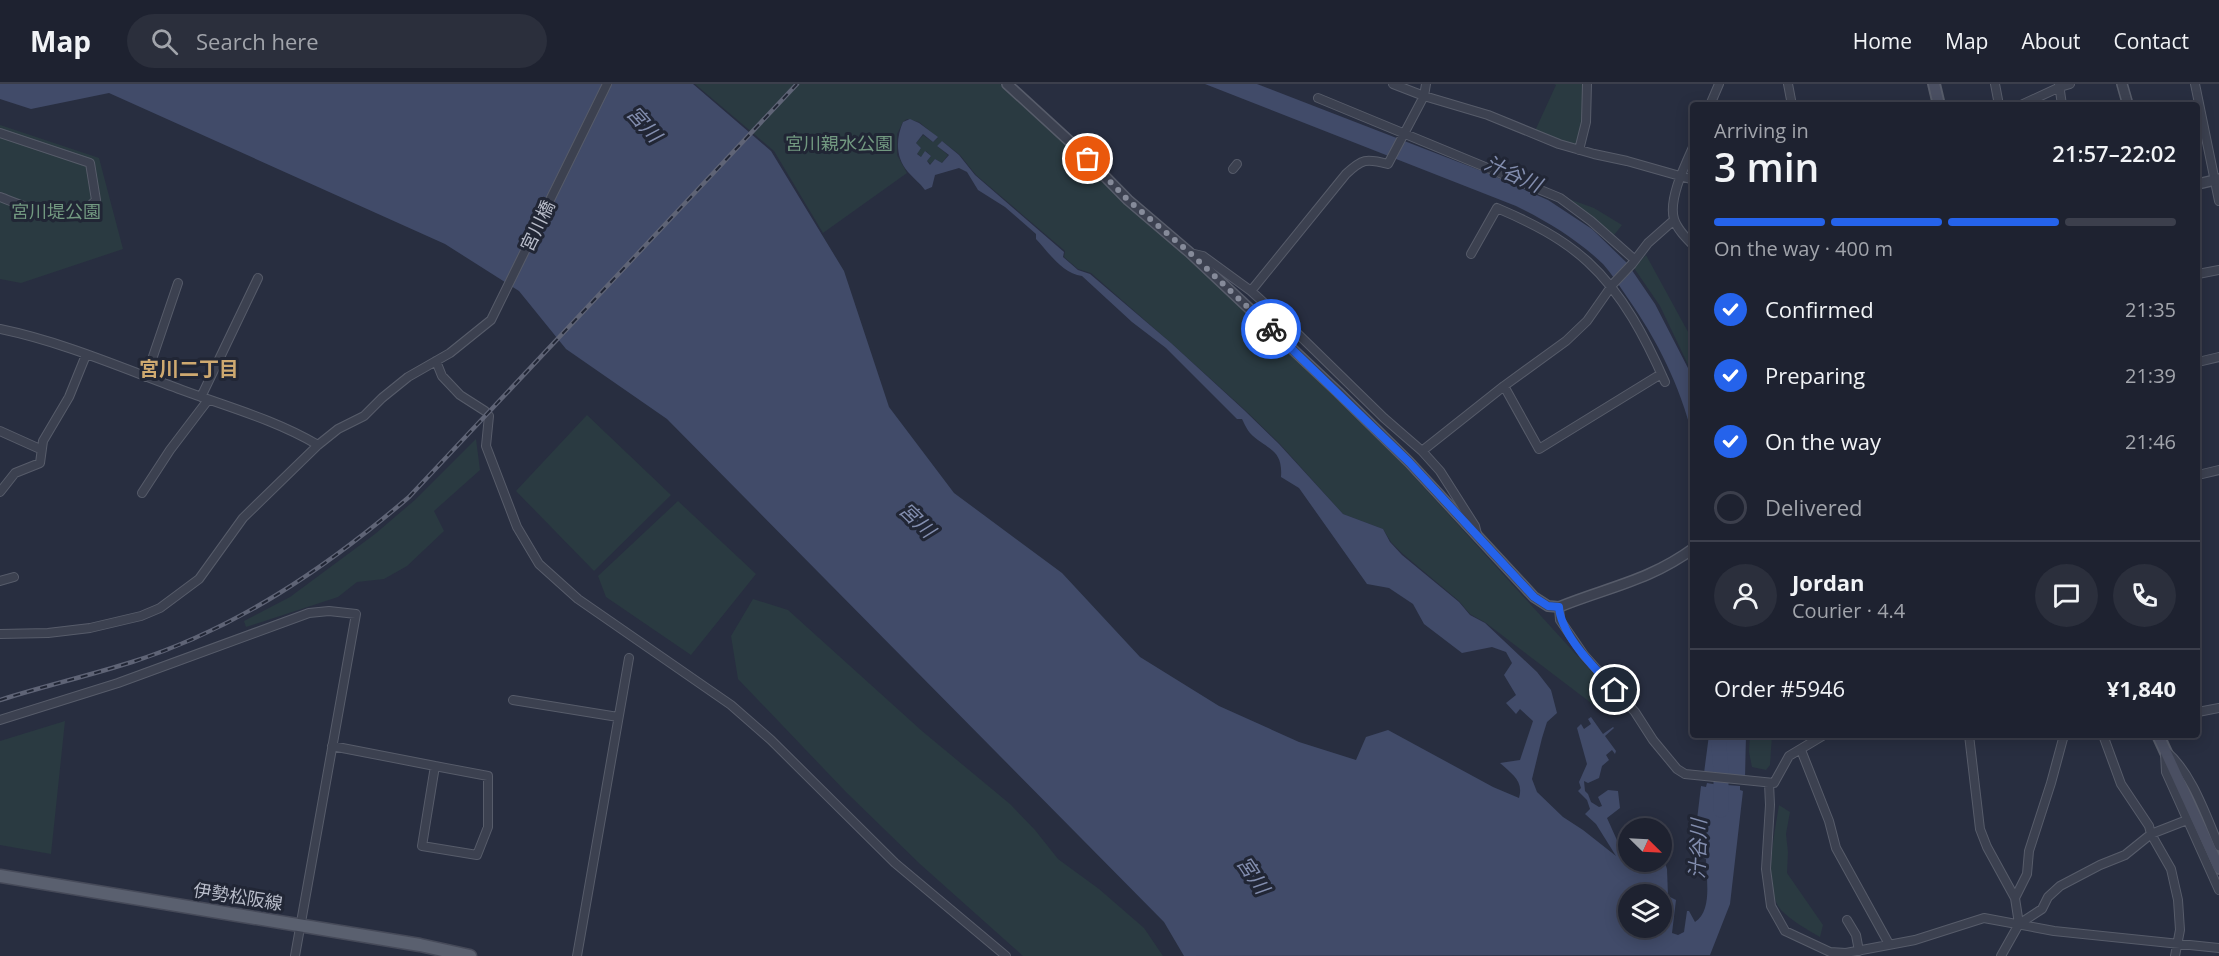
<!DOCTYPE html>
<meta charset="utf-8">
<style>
:root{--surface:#1e2230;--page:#2b2f3c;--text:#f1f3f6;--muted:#a1a4ab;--line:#3c3f4c;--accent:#2563eb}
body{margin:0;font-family:"Open Sans","Noto Sans JP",sans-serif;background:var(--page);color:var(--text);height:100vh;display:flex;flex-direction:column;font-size:22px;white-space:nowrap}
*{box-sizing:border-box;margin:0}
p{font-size:20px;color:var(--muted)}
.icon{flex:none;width:33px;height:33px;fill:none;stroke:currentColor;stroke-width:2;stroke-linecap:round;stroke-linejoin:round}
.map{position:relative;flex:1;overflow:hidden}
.side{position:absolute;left:1690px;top:18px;width:510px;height:636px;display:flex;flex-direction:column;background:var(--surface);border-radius:6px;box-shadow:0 3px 15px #0003,0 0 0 2px var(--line)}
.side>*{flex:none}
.needle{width:39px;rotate:114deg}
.controls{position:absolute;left:1618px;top:734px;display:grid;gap:12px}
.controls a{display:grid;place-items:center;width:54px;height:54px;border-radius:50%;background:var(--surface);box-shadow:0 3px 15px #0003,0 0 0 2px var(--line);font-size:30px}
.pin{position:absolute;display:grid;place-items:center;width:51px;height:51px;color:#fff;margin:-26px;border:3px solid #fff;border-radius:50%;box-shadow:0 2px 6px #0007}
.courier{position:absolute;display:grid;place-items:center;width:60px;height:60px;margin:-30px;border:4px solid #2563eb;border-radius:50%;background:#fff;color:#222;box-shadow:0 2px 8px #0007}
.head em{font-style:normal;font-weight:600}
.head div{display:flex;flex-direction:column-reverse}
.head{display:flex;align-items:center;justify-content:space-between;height:102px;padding:0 24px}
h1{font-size:39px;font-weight:600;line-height:45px}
.bar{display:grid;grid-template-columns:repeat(4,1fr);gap:9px 6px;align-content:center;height:72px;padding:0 24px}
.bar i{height:8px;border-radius:4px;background:var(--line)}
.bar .current{background:var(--accent)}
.bar p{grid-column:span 4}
.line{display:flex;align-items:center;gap:15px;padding:0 24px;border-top:2px solid var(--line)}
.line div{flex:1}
.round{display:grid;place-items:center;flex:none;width:63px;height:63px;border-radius:32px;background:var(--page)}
ol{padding:0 24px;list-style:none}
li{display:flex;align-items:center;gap:18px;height:66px}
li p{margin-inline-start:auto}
li .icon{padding:6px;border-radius:50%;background:var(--accent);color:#fff;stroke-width:4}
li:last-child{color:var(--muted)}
li i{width:33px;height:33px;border:3px solid var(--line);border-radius:50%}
header{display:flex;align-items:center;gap:36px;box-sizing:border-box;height:84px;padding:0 30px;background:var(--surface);border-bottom:2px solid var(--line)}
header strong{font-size:28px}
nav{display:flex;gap:33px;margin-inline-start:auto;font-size:21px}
.search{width:420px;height:54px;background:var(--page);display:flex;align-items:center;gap:15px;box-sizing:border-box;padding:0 21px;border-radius:33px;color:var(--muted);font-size:22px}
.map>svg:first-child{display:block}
.green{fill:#2a3a41}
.water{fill:#414b69;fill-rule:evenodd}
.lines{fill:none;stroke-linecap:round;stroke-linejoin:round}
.river{stroke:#414b69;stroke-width:15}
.minor-casing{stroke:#575c6a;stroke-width:10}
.tertiary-casing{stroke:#575c6a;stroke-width:12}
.secondary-casing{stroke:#575c6a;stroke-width:14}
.primary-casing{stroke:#464a59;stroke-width:15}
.minor{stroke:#3c4150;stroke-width:8}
.tertiary{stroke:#3c4150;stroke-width:9}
.secondary{stroke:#4a4f62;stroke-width:10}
.primary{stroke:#5a606f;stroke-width:12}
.rail-casing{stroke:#5f6476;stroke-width:4.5}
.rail{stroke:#212635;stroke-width:2;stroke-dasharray:7;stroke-linecap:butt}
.done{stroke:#868b9a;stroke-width:6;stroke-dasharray:0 10.8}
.route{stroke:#2563eb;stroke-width:8}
.labels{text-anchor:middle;stroke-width:6;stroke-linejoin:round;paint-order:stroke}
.park-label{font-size:18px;fill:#729981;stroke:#212635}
.street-label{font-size:18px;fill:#b9bdca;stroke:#212635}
.water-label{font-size:20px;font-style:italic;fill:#838eaf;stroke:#212635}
.neighbourhood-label{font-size:20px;font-weight:bold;fill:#cea970;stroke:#212635}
</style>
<header>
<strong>Map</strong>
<div class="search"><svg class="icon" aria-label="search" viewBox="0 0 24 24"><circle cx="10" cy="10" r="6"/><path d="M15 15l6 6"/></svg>Search here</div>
<nav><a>Home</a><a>Map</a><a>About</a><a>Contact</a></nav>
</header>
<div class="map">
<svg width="2219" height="872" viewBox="0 0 2219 872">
<rect width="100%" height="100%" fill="#282e40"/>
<path class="green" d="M695,0H1000L1078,65L1189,168L1401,378L1611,609L1595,622L1486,539L1470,530L1459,517L1403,470L1391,458L1383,445L1343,430L1280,360L1245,326L1171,259L1091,189L1078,185L1064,173L1065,167L976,91L960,71L942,57L937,62L948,71L942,79L935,75L931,80L927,77L931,72L926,67L921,73L917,69L921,64L916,59L923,51L933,58L938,54L919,38L907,35L903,38L897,50V71L907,89L823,149L774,67Z
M1554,0H1588L1579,66L1534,49L1556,1Z
M0,41L99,74L123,165L21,199L0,195Z
M1569,115L1594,124L1622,141L1614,151Z
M1646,171L1693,257V291L1660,222L1634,184Z
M587,331L671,411L594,487L516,407Z
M476,355L480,386L434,427L444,447L407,482L384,495L357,498L338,513L246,543L244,537L290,513L375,450L416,415Z
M678,417L756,490L691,571L606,513L598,492Z
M753,515L788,526L922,647L1010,720L1035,746L1058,775L1099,805L1144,844L1163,872H1023L920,780L846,708L738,595L731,552Z
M65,637L51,770L0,761V657Z
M1750,651H1772L1770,681L1766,686L1752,683L1749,668Z
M1779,721L1790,728L1786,750L1788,768L1787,789L1823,841L1820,853C1806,845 1792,837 1781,826C1762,804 1775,748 1779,721Z"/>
<path class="water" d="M0,0H693L771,67L844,187L889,323L954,409L1062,489L1140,573L1219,622L1299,658L1356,676L1366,653L1388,646L1493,703L1519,714C1524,697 1512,690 1500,679L1520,676L1533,637L1520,625L1516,630L1506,619L1516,611L1504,591L1512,579L1506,568L1492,563L1462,569L1424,540L1413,520L1389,504L1367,500L1299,404L1281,393C1283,366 1269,366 1253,352C1248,348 1245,341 1242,335H1237L1166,264L1132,238L1082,192C1062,189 1049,169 1036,155V150L1005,123L978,106L967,88L959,84L935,91L932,103L925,106C920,99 913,94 908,88C895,73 896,54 903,38L910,35L919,39L938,53L933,58L923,50L916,59L921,64L917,70L921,73L925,67L931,72L927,77L930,81L935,75L942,79L949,71L937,62L942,57L959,71L975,91L1064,168L1063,173L1078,186L1090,190L1171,259L1244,326L1279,360L1343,430L1383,445L1390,458L1402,471L1459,518L1470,531L1485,539L1537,588L1551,606L1557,629L1547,638L1542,654L1532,695L1537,708L1563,733L1583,746L1616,772L1596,740L1585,730L1590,725L1587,716L1578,707L1581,704L1579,698L1587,680L1577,644L1581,640L1584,645L1591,640L1588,635L1591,633L1603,650L1613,643L1614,644L1605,652L1616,667L1615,670L1612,666L1606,671L1609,676L1602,682L1599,694L1588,699L1584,697L1585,707L1588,710L1591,718L1599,723L1602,722L1598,713L1608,706L1618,707L1620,724L1607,734L1625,774L1629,775V777H1662V770L1667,785L1668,812L1676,816L1672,849L1678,851L1684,848L1687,827H1689L1695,838C1713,826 1706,794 1706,775L1702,773L1692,778L1701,702L1706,703L1707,699L1719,701V705H1727V701L1740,702V706L1743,707L1730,820L1710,871L1184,872L1164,838L667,335L566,265L519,207L445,160L109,9L31,25L0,15ZM1629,810H1662V843H1629Z
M1205,0H1257L1487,89L1548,116L1592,145L1627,179L1655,220L1689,286L1693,297V353C1679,300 1659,259 1627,213C1620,203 1612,190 1603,180C1578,156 1547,137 1516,122Z
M1709,651H1746L1745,694L1704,689Z"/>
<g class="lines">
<path class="river" d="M1718,651L1721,687V726"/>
<defs>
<path id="minor" d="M1393,0L1424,12L1488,31L1559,60L1594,70L1627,77L1694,96
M1788,0L1792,21
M1995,0L1999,21
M2059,0L2062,21
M2195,0L2219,117
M1318,14L1560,114L1591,137L1635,176
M1710,21L1719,0
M2021,21L2060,3L2070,0
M0,49L90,79L96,116C91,121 84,129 77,130C51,135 24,122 0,113
M1694,61C1686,79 1668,115 1674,135C1677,145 1686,154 1694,162
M1579,66L1586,38L1587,0
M1233,85L1237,80
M1190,169L1203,172L1251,207L1346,90C1362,75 1366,74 1388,80L1424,12L1426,0
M1471,170L1497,124C1530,138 1562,154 1588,178C1623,210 1646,255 1665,298
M2198,190L2219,186
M1251,207L1297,249L1384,334L1422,367L1440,387L1475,442L1477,450
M0,245C63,258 122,284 182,306C228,323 276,336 318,361
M436,277L442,292L460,311L485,327
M2198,278L2219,273
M146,293L178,199
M1504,302L1539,365L1661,290
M201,313L258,194
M489,332L486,362L517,443L539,480L578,515L731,621L771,656L895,779L1006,872
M0,347L40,365
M1422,367L1504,302L1566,257L1587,237L1613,200L1632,180L1648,159L1674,136
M2198,391L2219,386
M0,408L15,389L40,379L43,357L69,313L86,271
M142,409L170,366L208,316
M0,497L14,493
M1559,523L1560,536L1584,571L1635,628L1653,656L1677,685L1685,690L1774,699L1789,672L1824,651
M0,550L48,549L90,544L141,532L160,524L199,495L243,434L318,361L338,345L364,332L382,314L408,293L450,269L491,236L607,0
M513,616L618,633
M2198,628L2219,624
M0,636L118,599L309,529L329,527L356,530L295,872
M1969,651L1980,745L1987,763L2015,814
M2103,651L2121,700L2149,742L2151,750L2171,785L2178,816L2180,846L2175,872
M332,662L435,682
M1801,666L1829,737L1836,764L1889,860
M2166,667C2192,689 2206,732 2219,762
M2165,669L2166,688L2219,806
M435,682L488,692V743L477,771L422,762Z
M1769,699L1770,721L1766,785L1771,822L1785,847L1830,868L1846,869L1915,856L1984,834L2054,847L2219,864
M1847,836L1856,851L1859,867
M2019,840L2015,814L2027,790L2029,767L2051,699L2064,651
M577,872L629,574
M2001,872L2019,840L2042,825L2048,813L2060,802L2100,781L2125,771L2151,750L2187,736"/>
<path id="tertiary" d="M1007,0L1078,65L1128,116L1189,168L1338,308L1409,378L1534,513L1548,522L1559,523C1608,503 1649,497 1694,464
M2122,0L2128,21
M2198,100L2219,95"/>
<path id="secondary" d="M1934,0L1939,21
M2158,651L2219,784"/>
<path id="primary" d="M0,792L420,861L470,872"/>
</defs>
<use href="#minor" class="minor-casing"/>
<use href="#tertiary" class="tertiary-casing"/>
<use href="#secondary" class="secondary-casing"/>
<use href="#primary" class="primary-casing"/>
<use href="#minor" class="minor"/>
<use href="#tertiary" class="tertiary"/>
<use href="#secondary" class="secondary"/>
<use href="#primary" class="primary"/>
<defs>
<path id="rail" d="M0,616C44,602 88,592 132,578C236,545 326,484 409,413L797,0"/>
</defs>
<use href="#rail" class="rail-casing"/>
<use href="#rail" class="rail"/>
</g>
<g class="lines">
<path class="done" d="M1088,75L1128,116L1189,168L1271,245"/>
<path class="route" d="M1271,245L1409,378L1534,513L1548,522L1559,523C1561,552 1596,585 1615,606"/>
</g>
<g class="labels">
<g class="park-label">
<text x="839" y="66">宮川親水公園</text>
<text x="56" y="134">宮川堤公園</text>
</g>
<g class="street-label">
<text transform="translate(538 142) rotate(-64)" y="6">宮川橋</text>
<text transform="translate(238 813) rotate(9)" y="6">伊勢松阪線</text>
</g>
<g class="water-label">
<text transform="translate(644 40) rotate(48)" y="7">宮川</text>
<text transform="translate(1513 90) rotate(24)" y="7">汁谷川</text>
<text transform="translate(917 436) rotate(44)" y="7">宮川</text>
<text transform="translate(1698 765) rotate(-88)" y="7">汁谷川</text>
<text transform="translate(1253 791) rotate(56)" y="7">宮川</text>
</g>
<g class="neighbourhood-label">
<text x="189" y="292">宮川二丁目</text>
</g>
</g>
</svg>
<div class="controls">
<a><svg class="needle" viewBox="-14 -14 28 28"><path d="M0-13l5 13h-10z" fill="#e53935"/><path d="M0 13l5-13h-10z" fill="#a1a4ab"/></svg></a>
<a><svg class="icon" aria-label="layers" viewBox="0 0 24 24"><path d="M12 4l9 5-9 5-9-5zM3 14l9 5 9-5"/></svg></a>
</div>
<div class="pin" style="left:1088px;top:75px;background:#ea580c"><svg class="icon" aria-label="bag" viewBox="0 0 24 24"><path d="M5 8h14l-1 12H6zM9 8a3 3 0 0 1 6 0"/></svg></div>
<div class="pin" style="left:1615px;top:606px;background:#1f2937"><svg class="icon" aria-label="home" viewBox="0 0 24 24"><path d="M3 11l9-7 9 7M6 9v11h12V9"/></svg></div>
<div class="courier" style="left:1271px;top:245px"><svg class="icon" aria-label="bike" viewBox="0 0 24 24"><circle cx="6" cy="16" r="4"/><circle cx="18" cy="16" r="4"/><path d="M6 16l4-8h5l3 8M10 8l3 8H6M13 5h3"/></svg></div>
<section class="side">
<div class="head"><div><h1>3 min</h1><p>Arriving in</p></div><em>21:57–22:02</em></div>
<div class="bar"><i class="current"></i><i class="current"></i><i class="current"></i><i></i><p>On the way · 400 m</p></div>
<ol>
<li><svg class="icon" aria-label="check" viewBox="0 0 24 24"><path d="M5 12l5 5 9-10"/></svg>Confirmed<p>21:35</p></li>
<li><svg class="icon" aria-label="check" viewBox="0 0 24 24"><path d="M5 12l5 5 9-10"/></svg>Preparing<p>21:39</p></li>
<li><svg class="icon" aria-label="check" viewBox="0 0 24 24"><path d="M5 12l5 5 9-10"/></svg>On the way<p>21:46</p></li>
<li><i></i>Delivered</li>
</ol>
<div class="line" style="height:108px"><a class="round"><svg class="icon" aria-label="person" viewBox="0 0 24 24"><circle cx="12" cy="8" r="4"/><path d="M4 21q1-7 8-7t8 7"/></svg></a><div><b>Jordan</b><p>Courier · 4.4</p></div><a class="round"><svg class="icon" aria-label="chat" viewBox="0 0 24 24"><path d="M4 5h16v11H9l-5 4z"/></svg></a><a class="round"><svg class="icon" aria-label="phone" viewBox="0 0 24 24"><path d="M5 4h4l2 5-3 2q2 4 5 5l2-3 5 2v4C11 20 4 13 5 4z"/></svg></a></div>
<div class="line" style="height:78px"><div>Order #5946</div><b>¥1,840</b></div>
</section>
</div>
